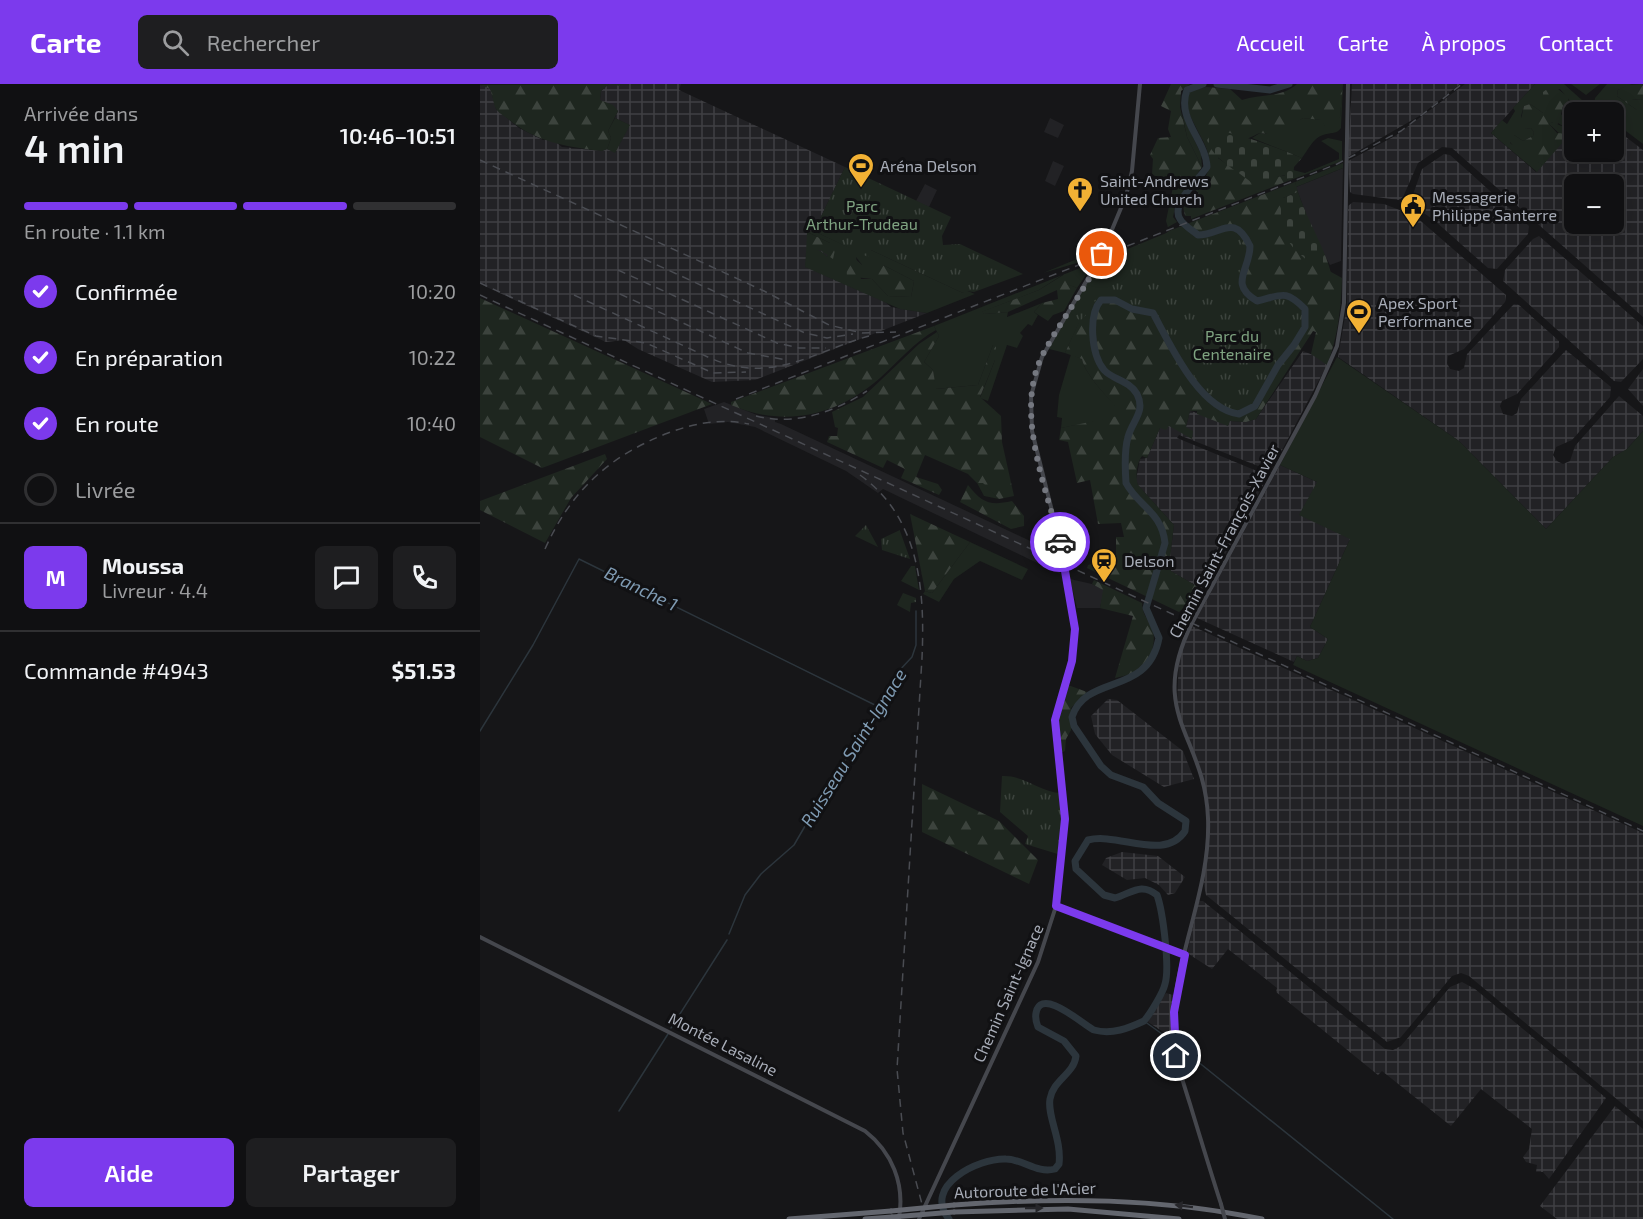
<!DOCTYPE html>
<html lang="fr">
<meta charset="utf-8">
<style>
:root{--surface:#101012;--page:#1e1e20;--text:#f1f3f6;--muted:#9c9d9f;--line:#303032;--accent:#7c3aed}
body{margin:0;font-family:"Exo 2",sans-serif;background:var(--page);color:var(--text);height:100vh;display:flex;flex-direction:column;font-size:22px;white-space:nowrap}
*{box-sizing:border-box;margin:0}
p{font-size:20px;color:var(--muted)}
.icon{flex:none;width:33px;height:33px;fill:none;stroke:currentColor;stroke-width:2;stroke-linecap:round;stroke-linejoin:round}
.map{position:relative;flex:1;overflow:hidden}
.side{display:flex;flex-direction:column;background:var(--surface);width:480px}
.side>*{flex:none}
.fabs{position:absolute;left:1084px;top:18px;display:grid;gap:12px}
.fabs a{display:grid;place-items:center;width:60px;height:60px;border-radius:9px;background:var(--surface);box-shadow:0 6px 24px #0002,0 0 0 2px var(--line);font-size:30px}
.pin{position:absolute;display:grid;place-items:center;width:51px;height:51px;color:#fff;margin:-26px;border:3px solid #fff;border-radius:50%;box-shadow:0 2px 6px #0007}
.courier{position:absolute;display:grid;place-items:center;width:60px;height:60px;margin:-30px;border:4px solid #7c3aed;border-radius:50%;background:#fff;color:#222;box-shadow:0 2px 8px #0007}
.summary em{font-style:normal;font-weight:600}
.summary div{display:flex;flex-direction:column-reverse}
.summary{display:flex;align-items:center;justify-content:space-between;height:102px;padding:0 24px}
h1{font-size:39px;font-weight:600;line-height:45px}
.bar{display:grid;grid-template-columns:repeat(4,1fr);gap:9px 6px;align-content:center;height:72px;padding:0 24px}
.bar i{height:8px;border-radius:4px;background:var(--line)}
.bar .on{background:var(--accent)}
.bar p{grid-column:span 4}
.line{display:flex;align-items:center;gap:15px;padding:0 24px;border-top:2px solid var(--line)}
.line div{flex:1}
.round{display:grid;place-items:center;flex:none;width:63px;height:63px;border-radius:9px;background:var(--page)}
ol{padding:0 24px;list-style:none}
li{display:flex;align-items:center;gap:18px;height:66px}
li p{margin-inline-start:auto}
li .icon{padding:6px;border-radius:50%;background:var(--accent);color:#fff;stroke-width:4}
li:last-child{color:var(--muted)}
li i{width:33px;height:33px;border:3px solid var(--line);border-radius:50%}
.button{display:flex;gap:12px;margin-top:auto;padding:12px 24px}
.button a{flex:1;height:69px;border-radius:9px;background:var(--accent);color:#fff;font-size:24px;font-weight:600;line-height:69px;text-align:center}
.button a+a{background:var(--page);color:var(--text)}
header{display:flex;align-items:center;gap:36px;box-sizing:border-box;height:84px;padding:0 30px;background:var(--accent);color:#fff}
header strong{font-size:28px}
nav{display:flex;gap:33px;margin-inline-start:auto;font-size:21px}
.search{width:420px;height:54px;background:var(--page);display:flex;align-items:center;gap:15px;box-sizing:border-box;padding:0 21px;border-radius:9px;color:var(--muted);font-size:22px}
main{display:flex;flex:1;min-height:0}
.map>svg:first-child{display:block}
.built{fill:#222225}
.industrial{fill:url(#industrial-grid);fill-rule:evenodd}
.grass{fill:#1e261f;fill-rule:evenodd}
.forest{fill:url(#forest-firs)}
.cemetery{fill:url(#cemetery-stones)}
.park{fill:url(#park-tufts)}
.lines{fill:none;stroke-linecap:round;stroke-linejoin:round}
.stream{stroke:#2c353c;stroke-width:1.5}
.river{stroke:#2c353c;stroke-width:7}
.secondary{stroke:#45474d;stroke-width:4}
.highway{stroke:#63666e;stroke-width:5}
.rail{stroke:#4a4c52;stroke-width:1.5;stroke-dasharray:8 6;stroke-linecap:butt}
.secondary-bridge{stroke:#45474d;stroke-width:4}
.highway-bridge{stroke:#63666e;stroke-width:5}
.oneway{fill:#26262a}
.done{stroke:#757880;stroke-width:6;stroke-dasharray:0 10.8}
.route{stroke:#7c3aed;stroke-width:8}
.labels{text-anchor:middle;stroke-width:6;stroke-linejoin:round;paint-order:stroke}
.poi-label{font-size:16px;fill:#a8adb8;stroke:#111113;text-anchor:start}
.park-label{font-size:16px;fill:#7fa381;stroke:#111113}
.street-label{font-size:16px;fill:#a8adb8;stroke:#111113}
.water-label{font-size:18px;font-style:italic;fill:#7f9bb3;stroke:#111113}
</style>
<header>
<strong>Carte</strong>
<div class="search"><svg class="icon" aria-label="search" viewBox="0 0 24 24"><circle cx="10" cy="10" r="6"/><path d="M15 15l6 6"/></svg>Rechercher</div>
<nav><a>Accueil</a><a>Carte</a><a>À propos</a><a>Contact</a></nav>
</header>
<main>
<section class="side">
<div class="summary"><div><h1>4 min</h1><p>Arrivée dans</p></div><em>10:46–10:51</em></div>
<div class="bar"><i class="on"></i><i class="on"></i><i class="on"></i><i></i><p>En route · 1.1 km</p></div>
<ol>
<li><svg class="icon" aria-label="check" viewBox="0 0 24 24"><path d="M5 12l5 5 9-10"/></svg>Confirmée<p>10:20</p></li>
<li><svg class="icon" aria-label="check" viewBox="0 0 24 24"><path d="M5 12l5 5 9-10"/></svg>En préparation<p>10:22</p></li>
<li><svg class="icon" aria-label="check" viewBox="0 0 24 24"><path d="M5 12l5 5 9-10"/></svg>En route<p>10:40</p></li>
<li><i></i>Livrée</li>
</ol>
<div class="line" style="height:108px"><b class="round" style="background:var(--accent);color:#fff">M</b><div><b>Moussa</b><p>Livreur · 4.4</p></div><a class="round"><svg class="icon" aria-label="chat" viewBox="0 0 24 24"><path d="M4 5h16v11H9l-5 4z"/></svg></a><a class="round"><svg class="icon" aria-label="phone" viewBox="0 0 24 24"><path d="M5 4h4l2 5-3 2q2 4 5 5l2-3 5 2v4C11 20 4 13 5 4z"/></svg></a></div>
<div class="line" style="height:78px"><div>Commande #4943</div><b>$51.53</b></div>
<div class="button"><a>Aide</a><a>Partager</a></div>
</section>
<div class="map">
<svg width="1163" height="1135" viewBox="0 0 1163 1135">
<defs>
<pattern id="industrial-grid" width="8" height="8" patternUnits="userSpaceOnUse" patternTransform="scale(1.5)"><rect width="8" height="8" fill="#222225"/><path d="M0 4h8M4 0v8" fill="none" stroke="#3f3f43"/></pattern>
<pattern id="forest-firs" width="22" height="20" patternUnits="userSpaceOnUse" patternTransform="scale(1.5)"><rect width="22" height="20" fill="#1e261f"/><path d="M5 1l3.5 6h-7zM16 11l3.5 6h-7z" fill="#3c433d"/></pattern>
<pattern id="cemetery-stones" width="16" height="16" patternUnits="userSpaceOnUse" patternTransform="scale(1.5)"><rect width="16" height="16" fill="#1e261f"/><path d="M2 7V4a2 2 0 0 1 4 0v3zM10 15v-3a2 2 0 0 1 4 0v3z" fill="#3c433d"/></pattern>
<pattern id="park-tufts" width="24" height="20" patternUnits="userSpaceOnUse" patternTransform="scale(1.5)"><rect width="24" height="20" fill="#1e261f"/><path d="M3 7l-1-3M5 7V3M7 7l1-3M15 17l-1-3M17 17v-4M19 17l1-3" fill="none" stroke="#3c433d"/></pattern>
</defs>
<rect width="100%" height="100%" fill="#161618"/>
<path class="built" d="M570,34L584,41L578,54L564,48Z
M573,77L584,82L575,102L565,97Z
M863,84L861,177L850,181L833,149L816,103Z
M445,100L457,106L449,123L436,117Z
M244,318L277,331L295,334V338L301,340L576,469L580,490L403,405L398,409L366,387L275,343L248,338L229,340L224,325Z
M590,495L612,500L624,506L620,524H597Z"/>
<path class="industrial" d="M129,0H201L199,6L365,83L334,147L327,148L411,223L447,229L275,296L232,298L158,265L144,256L126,258L0,200V1L10,4L16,25L39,44L63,56H73L82,63L122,67L127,65L135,68L149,41L135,34L138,27L120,16L121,7Z
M872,0H980L941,31L868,73Z
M985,0H1055L1011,49L1056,88L1095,44V68H1134V44L1163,66V233L972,64L962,63L938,79L923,113L919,116L873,110L870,108L868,77L915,52ZM1095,100H1134V140H1095Z
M964,70L970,71L1049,142L1048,150L1017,185L1008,184L955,137L930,119L942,85Z
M873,118L904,120L935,132L1026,211L1025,218L984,265L968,272L967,279L970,285L979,287L984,284L987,270L1034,220L1039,221L1079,257V263L1037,310L1022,317L1020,322L1023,330L1032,332L1037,329L1041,315L1086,266L1131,303L1130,313L1092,356L1076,363L1073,371L1077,377L1083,380L1090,377L1095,362L1139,312L1163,332V347L1146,366L1133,373L1066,445L979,357L858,273L867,221L868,122Z
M1059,152L1163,242V275L1141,298L1134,297L1023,197L1025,186L1053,155Z
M823,267L838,273L847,281L791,387L699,351L697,354L777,387L787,394L725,507L691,487L689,482L694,441L658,401L656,396L660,375L667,374L680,344L688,341L698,345L706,343L710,327L750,337L766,338L776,335Z
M1163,285V322L1148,305Z
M800,381L837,398L870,455L830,543L848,555L838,574L827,577L817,572L814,578L717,534Z
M712,542L1163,749V1037L989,892L981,889L972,892L921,953L907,958L726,811L723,797L730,753L729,720L721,685L704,646L697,620L699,574Z
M628,615L637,616L703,667L714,695L684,703L632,671L615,650L611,632Z
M642,768L678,772L705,793L695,809L688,811L679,801L665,794L647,796L622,781L626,774Z
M719,817H723L905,965L913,966L921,962L970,903L982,898L995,905L1126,1014L1069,1095L1063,1088H1056L1057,1081L1046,1078L1043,1073L1049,1065L1052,1045L1001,1005L971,1042L902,987L898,991L796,908L797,904L748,865L732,885L707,869Z
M686,909L693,911L691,953L668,938L676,920Z
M1135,1022L1163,1045V1135H1077L1060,1122Z"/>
<path class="grass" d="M863,0L861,44C856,51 850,48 843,51C833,54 828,66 822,74L772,54L780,49C798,53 807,42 823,34L842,36L845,42L860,33Z
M1055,0H1084L1112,25L1109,28H1095V44L1090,50L1081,51L1069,40L1071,38L1082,42V25L1090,17L1080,5L1063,8V29L1050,20L1044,22L1041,32L1046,45L1051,44L1054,48L1053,52L1043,57L1034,51L1030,59L1063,81L1057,88L1011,49L1022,36L1027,40L1035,27L1033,24Z
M1091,0H1120L1106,11Z
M1127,0H1152L1138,6L1137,12L1157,26L1151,15L1163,16V60L1134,38V31L1139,33L1136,21L1127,18L1129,28H1123L1114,21L1115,14Z
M702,30L721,70L722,83L707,53Z
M135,34L150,41L135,69L127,65L131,54L128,47Z
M848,54L862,57V77L808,97L807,95L813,93V86L825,89L859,75V69L841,57Z
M863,79V84L816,103L815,98Z
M334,147L368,163L391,166L483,209L485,206L495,210L447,229L420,225L325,183L326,169C335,164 341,165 347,173L350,159L327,148ZM376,173L382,181H403L434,197L431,213L408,212L392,195H381Z
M618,167L617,173L563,189L614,168Z
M615,178L597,204L586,200L584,190L559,206L502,228L504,230L528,228L527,233L562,219L554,228L558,231L552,242L548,240L540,249L543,252L537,264L527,261L508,317L500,314L515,276L513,261L498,301L455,305L453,286L444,278L459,252L454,242Z
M590,228L600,237L585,269L569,265Z
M591,270L602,275C605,290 627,313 639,325L638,333L581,344L582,334L577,333L579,311Z
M857,273L979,357L1066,445L1133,373L1147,365L1163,347V742L813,581L817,572L827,577L838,574L848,555L830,543L870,455L819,431L837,398L800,381Z
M503,398L519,415L504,412L497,399Z
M490,458L548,485L542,496L500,477L474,495L459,518L443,510L445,507L452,509Z
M431,482H435L439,506L421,497Z"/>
<path class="forest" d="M129,0L121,7L120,16L133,21L138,27L128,47L131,54L127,65L122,67C87,63 56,58 28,35C24,32 17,28 15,23C13,17 12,10 10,5L0,1L141,0L140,2Z
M691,0H710L701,7L700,23L707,53L722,83L703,111L697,113L693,133L697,138L688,143L686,137L693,103L672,90L673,75L670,71L678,54L691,53L688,45L691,27L681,22Z
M817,0H863L860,33L856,43L846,44L841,36L823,34L797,51L780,49C771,52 768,58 757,52L738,74C761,91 777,98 806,91L808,97L711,135V132H705L703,122C711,110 725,100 729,84C735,59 694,26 711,6L726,3L750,5L762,16C780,10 802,14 817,0Z
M1163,0V16L1152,15L1158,22L1157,26L1137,12L1138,6L1148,1Z
M1073,1L1088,13L1089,20L1083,22L1081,30L1088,40L1086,44L1078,39L1077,44L1072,38L1069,40L1077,49L1090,50L1063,81C1050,74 1025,63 1027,46H1034V51L1043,57L1053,52L1054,48L1051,44L1046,45L1040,40L1044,22L1050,20L1063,29V8Z
M1125,18L1135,21L1140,32L1127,27Z
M815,98L818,108L803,114L806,150L814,163L822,172L862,194C861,224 858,253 847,281L831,270L836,248L833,247L776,335L766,338L750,337L748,342L717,330V327H710L706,343L713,347L712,355L689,342L686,346L680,344L667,374L662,372C657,378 655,393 658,401L694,441L689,481L691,487L725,507L716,525L707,521L699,528L607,484L608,481L636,474V453H644L641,439L618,440L610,396L597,399L588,358L579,356L581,344L638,332V325C627,313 605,290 602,275L585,269L599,238L590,228L689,147Z
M327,148L350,159L355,166L353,175L340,166L326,169Z
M373,173L382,181H403L434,197L431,213L408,212L392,195L367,192L366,179Z
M585,190L588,195L587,200L597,204L584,227L573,231L568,237L554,228L562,219L578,215L577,206L528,228L504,230L501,228L559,206Z
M0,214L232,320L62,384L0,353Z
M454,242L456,246C434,258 419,277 400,294C357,332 304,344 251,321V318Z
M457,248L459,252L444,278L453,286L456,305L498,301L513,261L516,263L515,276L500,313L521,332L522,358L534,412L519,415L503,399H497L488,390L445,371L436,393L458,400L462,406L459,411L421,394L425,385L407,376L403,384L347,358L349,352H357L358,344L355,343L352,328L383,313L439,260Z
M125,370L127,375L91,414L65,459L0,426V417Z
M488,401C502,419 510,422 532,417L544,432V442L531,445L480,418Z
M430,430L490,458L452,509L445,507Z
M614,496L662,519C662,530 668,535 672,545C677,556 671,576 661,584C655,590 643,592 635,594L653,532L620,524L623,506L612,500Z
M588,601L607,608L591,624V646L586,655L585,667L580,669L578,631Z
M442,700L519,737L558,776L549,800L442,748Z"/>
<path class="cemetery" d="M741,47C769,53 795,63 822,74L814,83L813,94L807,95L805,91L772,99C757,86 733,76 727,56L732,50Z
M818,108C827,136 844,162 851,189C842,183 830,180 822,172C804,157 795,137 803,114Z"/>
<path class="park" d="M365,83L471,133L462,152L463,161L480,160L543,190L494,208L486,207L483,209L391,166L388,173L334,147Z
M701,143L719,157L740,148L757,150L768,170L759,189L761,207L777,220C795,219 811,202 824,228C825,245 801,274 791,288C785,297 773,320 765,325C742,337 698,271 687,255C682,245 682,234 673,226C665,224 657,223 649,220C635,216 633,207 617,214L610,227L600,237L590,228L621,176Z
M386,441L398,463L375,452Z
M420,446V447L430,475L402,466L401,455Z
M423,509L436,514V518L431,519L430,528L417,521Z
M522,692C544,691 560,708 581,709L584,736L581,771L545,760L548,752L520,728Z"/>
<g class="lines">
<path class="stream" d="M0,647L53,561L99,475L401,624
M249,850L265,811L281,790L314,761L353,694L402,623L417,589L432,573L436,561V527
M664,937L689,955
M191,944L247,856
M696,960L913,1135
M139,1027L188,950"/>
<path class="river" d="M737,0L790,6L809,0
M469,1135C442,1102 498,1074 526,1075C543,1075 557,1090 575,1085L579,1080C582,1056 567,1032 570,1015C573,996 594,990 596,972L584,957L558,943C556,938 555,934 556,929C561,901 607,944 614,946C632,951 649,944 664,937C670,930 683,909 685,900C690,884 683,828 677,811C661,798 652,809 635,814L624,811L596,785L595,777L608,756C638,748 685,778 705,747L706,737L678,719L663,703L631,691L621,682L594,642L592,633C606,589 668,613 679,554L666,524L685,459C682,428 658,422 646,399C645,385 644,367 648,353C652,337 666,328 657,310C649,296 633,296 624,286C611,270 608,231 621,216H635L652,225L673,229C690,260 719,325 759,330L775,322L798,281L814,261L825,243V225C805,205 802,211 777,217C748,200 770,186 770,162C754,128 741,151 718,151C712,146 703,141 700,135C690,119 719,96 727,83C726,56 696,35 707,6L723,0"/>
<path class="secondary" d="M576,822L705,871
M0,853L385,1047C412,1068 425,1100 419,1134
M741,1120C730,1086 720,1053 710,1020C702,994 692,968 693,940C695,871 731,804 728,734C725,651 666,632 712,539L835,312L857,262L864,219L868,0
M439,1135L558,878L576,822L585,735L575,636L592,575L595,538L583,471L552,347L551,312L562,273L621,172L646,112L652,87L660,0"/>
<path class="highway" d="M474,1121C578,1113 680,1114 782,1135
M474,1128L588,1125L699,1135
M309,1135L411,1127
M385,1135L412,1133"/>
<path class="rail" d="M0,76L284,207L349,241L382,249L416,248
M164,175L325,249L347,254L373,250
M622,185L636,179
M138,186L297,259L319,264H346
M0,199L116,252L166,259L233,289L266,288
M140,210L268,269L307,276
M0,211L1163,747
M94,211L230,274C292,301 332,268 389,252
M256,315L857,80L921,47L982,0
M276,332C315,342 354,328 387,307
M380,391C440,434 445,507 442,574L417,985L423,1049L446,1135
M65,465C91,407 129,372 188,349C215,339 241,334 269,340"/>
<path class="secondary-bridge" d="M741,1120L745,1135"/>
<path class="highway-bridge" d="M411,1127L474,1121
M412,1133L474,1128"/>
</g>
<defs><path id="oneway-solid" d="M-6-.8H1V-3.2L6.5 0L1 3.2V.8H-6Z" transform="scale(1.5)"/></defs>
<g class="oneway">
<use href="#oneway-solid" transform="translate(704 1122) rotate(-173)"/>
<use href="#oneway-solid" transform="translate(554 1124)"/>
</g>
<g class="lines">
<path class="done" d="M580,458C565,401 534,326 563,270C581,236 606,205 622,170"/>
<path class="route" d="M580,458L595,545L592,577L575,636L585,735L576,822L705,871L694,928L696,972"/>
</g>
<defs>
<symbol id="stadium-pin" viewBox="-11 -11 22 30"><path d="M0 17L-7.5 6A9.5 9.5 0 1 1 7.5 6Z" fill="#f2b134" stroke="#111113"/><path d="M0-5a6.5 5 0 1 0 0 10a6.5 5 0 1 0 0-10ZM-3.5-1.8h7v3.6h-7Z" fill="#111"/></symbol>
<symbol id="church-pin" viewBox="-11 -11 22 30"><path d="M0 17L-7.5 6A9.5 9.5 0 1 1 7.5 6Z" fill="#f2b134" stroke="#111113"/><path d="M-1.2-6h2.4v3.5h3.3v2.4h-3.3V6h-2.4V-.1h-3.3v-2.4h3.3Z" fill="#111"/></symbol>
<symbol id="civic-pin" viewBox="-11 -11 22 30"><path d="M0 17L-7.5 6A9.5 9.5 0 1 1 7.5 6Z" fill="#f2b134" stroke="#111113"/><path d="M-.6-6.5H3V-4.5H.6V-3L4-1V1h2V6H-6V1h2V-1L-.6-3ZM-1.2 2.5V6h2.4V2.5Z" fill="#111"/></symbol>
<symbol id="station-pin" viewBox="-11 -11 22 30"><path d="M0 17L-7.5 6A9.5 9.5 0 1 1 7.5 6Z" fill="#f2b134" stroke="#111113"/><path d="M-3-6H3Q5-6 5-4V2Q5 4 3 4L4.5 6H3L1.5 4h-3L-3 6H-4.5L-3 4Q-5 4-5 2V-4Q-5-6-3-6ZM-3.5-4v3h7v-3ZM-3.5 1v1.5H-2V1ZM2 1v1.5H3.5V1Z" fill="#111"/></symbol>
</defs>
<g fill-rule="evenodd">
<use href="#stadium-pin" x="366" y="67" width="30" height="40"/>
<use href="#church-pin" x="585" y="91" width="30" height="40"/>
<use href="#civic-pin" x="918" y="107" width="30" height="40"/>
<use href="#stadium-pin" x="864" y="213" width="30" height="40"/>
<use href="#station-pin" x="609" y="462" width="30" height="40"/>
</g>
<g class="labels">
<g class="poi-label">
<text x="400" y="88">Aréna Delson</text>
<text x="620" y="103">Saint-Andrews<tspan x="620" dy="18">United Church</tspan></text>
<text x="952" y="119">Messagerie<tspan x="952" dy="18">Philippe Santerre</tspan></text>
<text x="898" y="225">Apex Sport<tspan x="898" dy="18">Performance</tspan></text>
<text x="644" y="483">Delson</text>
</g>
<g class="park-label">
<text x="382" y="128">Parc<tspan x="382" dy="18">Arthur-Trudeau</tspan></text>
<text x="752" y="258">Parc du<tspan x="752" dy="18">Centenaire</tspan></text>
</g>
<g class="street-label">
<text transform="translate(744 457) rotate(-62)" y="6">Chemin Saint-François-Xavier</text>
<text transform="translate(528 909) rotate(-66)" y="6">Chemin Saint-Ignace</text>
<text transform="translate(243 960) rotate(27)" y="6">Montée Lasaline</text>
<text transform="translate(545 1106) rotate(-2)" y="6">Autoroute de l'Acier</text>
</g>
<g class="water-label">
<text transform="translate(161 505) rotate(26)" y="6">Branche 1</text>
<text transform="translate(374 664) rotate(-58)" y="6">Ruisseau Saint-Ignace</text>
</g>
</g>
</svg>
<div class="fabs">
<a>+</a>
<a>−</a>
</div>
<div class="pin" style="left:622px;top:170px;background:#ea580c"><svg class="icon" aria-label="bag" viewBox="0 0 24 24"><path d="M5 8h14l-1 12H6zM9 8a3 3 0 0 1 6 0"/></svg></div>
<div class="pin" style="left:696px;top:972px;background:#1f2937"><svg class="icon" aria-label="home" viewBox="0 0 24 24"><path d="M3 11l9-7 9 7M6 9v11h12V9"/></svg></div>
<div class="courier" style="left:580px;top:458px"><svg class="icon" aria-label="car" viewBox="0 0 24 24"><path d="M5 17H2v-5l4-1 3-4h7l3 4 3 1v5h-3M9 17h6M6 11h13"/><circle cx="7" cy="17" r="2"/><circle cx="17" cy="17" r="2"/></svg></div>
</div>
</main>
